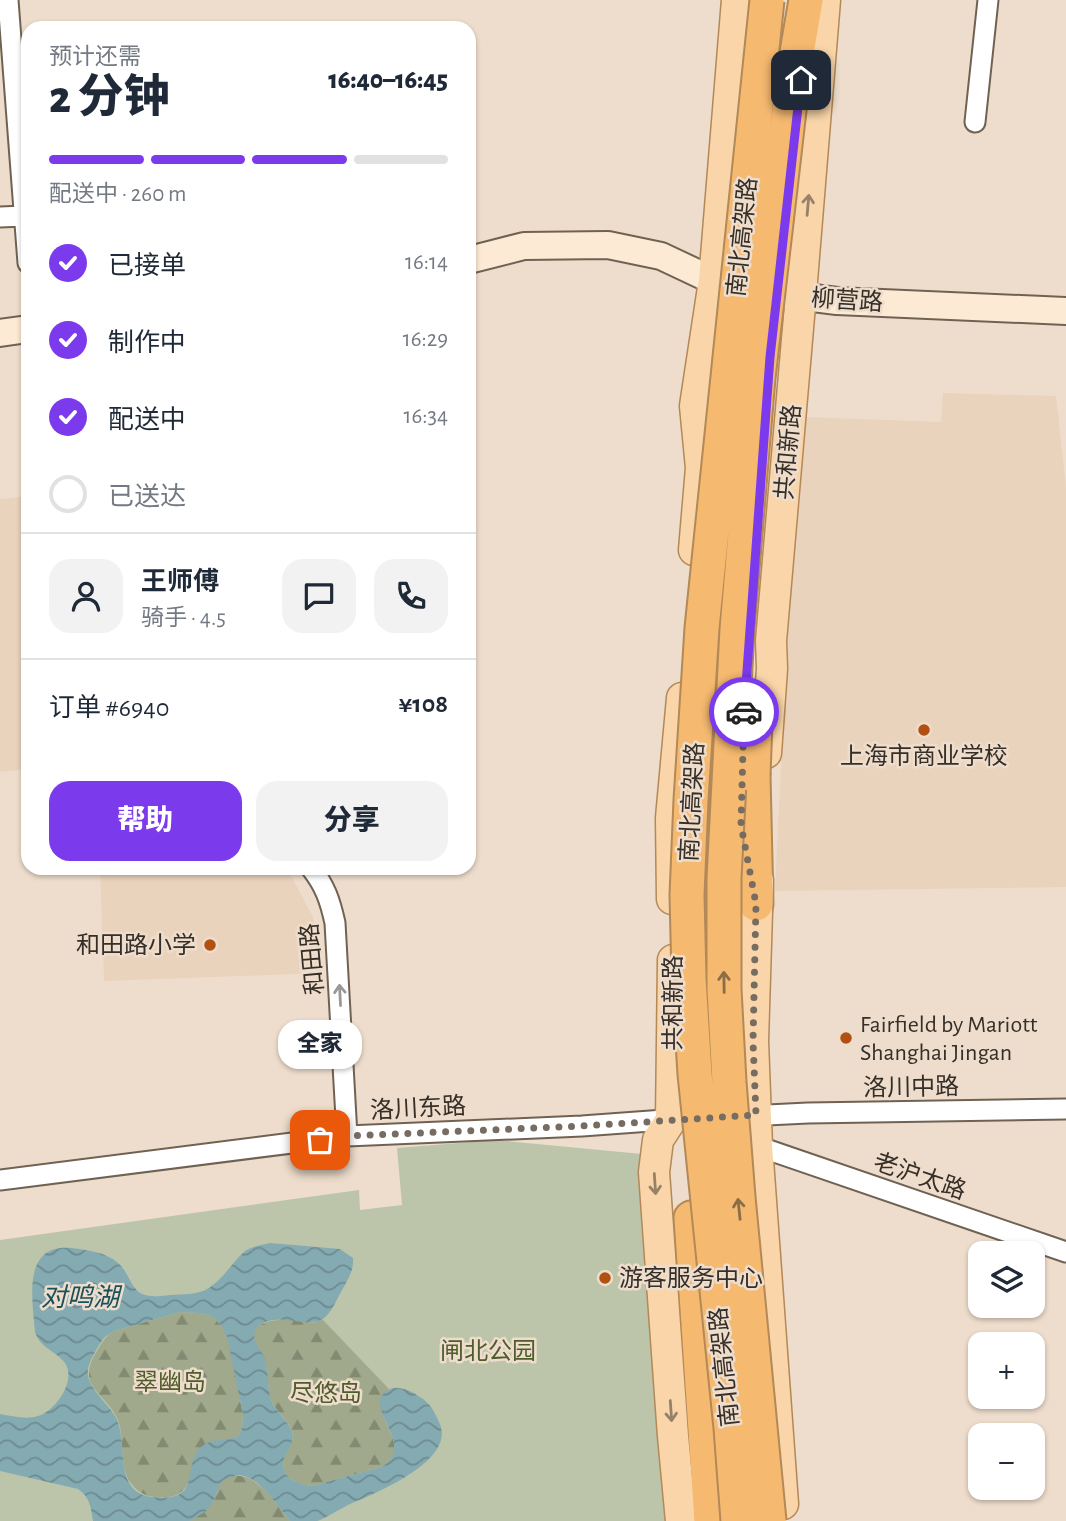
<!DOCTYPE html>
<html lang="zh">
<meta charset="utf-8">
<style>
:root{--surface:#fff;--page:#f2f2f3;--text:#1f2937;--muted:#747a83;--line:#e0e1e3;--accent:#7c3aed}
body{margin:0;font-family:"Alegreya Sans","Noto Sans SC",sans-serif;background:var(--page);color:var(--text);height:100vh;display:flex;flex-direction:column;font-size:26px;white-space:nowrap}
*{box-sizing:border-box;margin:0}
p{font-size:23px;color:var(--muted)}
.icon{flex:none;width:38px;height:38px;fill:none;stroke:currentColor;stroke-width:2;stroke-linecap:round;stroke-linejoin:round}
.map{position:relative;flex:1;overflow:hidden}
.drawer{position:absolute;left:21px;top:21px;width:455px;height:854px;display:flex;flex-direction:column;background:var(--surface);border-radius:21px;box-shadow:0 2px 5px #0004}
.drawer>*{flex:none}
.buttons{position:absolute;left:968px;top:1241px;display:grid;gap:14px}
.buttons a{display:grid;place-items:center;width:77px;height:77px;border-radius:14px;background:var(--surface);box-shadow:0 2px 5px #0004;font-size:35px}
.pin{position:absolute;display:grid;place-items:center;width:60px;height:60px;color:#fff;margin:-30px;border-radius:14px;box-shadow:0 4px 10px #0006}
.courier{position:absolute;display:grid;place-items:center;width:70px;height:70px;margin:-35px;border:5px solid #7c3aed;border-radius:50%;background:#fff;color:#222;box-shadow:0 2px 9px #0007}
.bubble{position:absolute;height:49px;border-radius:21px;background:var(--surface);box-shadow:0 2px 5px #0004;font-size:23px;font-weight:800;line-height:49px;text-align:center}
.head em{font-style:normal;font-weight:800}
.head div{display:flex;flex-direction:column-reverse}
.head{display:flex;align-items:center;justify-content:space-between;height:119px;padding:0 28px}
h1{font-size:46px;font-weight:800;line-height:52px}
.bar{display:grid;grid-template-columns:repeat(4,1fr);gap:10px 7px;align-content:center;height:84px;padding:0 28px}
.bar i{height:9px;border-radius:5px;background:var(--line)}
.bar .on{background:var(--accent)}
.bar p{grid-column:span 4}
.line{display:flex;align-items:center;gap:18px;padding:0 28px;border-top:2px solid var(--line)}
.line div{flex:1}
.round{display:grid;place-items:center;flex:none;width:74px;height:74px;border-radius:21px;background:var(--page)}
ol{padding:0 28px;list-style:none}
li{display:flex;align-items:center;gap:21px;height:77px}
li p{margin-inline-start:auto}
li .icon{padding:7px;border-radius:50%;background:var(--accent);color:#fff;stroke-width:4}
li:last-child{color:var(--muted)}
li i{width:38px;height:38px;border:4px solid var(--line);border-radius:50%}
.primary-button{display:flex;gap:14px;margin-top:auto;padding:14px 28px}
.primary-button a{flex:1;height:80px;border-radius:21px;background:var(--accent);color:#fff;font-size:28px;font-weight:800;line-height:80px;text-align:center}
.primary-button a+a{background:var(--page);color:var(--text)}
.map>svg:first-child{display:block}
.built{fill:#ead3bc}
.green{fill:#bcc5aa}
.forest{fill:url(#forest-firs)}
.water{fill:url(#water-waves);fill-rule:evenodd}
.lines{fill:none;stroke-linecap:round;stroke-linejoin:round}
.street-casing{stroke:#706253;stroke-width:23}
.secondary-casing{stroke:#706253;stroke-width:30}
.primary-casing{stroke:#b28957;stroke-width:33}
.highway-casing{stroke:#b28957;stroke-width:37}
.street{stroke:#fff;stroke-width:19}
.secondary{stroke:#fcead4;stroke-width:26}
.primary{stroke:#f9d5a9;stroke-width:30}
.highway{stroke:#f5b970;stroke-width:33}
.highway-bridge-casing{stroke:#b28957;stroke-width:37;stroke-linecap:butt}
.highway-bridge{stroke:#f5b970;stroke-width:33}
.oneway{stroke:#978268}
.oneway2{stroke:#8b6d48}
.oneway3{stroke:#9a9794}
.done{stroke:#766c61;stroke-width:7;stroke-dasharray:0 12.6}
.route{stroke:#7c3aed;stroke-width:9}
.poi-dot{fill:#b25012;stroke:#edc;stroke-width:2.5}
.labels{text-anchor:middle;stroke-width:5;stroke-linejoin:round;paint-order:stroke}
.street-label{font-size:24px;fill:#352f28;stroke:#edc}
.poi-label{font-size:24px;fill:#352f28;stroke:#edc;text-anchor:start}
.park-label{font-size:24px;fill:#4f5c2b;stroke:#edc}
.water-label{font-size:26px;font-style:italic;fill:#19505a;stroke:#edc}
</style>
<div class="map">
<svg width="1066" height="1521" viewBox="0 0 1066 1521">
<defs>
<pattern id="forest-firs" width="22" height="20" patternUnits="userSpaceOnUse" patternTransform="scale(1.75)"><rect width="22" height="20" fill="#a0a98c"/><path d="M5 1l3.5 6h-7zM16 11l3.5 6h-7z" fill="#838a72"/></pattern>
<pattern id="water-waves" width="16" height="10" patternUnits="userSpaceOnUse" patternTransform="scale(1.75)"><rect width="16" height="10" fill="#84aab2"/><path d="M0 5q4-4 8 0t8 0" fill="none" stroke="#6d8b91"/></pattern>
</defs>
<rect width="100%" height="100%" fill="#edc"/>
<path class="built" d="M943,393L1056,396L1066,487V887L775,891L790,573L806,417L941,422Z
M28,496V769L0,772V499Z
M100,868H287L313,917L323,973L104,981Z"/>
<path class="green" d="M496,1140L642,1154L671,1521H0V1240L359,1190L360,1210L402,1205L397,1148Z"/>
<path class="forest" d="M180,1312L200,1313L212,1316L221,1325L228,1337L243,1415L242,1429L237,1437L226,1440L195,1457C191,1474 190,1495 168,1497C155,1498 143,1497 134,1487C117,1468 126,1442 118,1420C106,1392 74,1387 97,1351C102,1342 105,1337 114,1331Z
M292,1319L313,1323L323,1320L389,1389C363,1416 419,1446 381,1467L312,1486C295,1485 278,1475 285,1456C288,1447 295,1441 292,1431C288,1419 276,1412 271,1400C267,1388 269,1375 265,1363C263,1355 256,1347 254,1339C251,1319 280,1320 292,1319Z
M233,1475C238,1476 245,1476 250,1479C266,1488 279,1506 290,1521H190L212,1504L221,1481Z"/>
<path class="water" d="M270,1243L340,1249L353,1258C354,1271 347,1281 341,1292C336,1301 331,1313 323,1319C310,1330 272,1309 257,1328C249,1338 260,1348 264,1357C269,1371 267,1386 271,1400C276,1414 297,1426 292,1441C291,1447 287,1451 285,1456C278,1475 295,1485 312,1486L381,1467C420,1445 357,1405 390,1389C399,1385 413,1392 420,1397C430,1403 434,1411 439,1422C458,1460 376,1493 350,1504C342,1508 322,1520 317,1521C309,1521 298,1521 290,1521C281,1509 261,1482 247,1477C237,1473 229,1477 221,1482L212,1504L205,1512L190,1521H93C91,1508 90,1497 78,1489L0,1471V1414C12,1416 26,1420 38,1416C55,1411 77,1381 65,1363C56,1351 40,1348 35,1332C32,1296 21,1238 79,1249C93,1251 106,1253 118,1263C128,1271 130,1286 140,1293C149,1298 160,1296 171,1295C183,1294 197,1295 207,1289C223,1280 232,1262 245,1251C252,1246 262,1245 270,1243ZM180,1312L200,1313L212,1316L221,1325L227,1337L243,1415L242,1429L237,1437C226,1440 209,1439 201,1447C180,1467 205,1503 152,1497C111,1492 130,1440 115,1416C107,1402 86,1387 88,1370C88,1363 100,1342 105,1337C106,1336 113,1332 114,1331Z"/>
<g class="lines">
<defs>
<path id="street" d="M8,0L28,263
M975,122L988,0
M0,217L24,216
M311,868C325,886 330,900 335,923L347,1136
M747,1116L808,1113L1066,1109
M757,1146L1066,1252
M0,1180L347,1136L582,1126L678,1119"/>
<path id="secondary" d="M469,260L524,246L608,245L661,256L714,281L733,285
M782,294L837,301L1066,311
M0,333L28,329"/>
<path id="primary" d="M694,550L701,468L695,406L714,281L737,0
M766,753L772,669L771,641C791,427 807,214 825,0
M758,880L753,1041L757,1146L783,1504
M672,899L671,818L682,698
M673,960L671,1120L658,1140L654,1172L673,1436L681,1521"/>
<path id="highway" d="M793,76L806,0
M753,775L756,904
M691,1218L711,1521"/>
</defs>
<use href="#street" class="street-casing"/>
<use href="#secondary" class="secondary-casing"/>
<use href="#primary" class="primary-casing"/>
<use href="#highway" class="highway-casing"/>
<use href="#street" class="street"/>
<use href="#secondary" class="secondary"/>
<use href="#primary" class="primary"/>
<use href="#highway" class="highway"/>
<defs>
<path id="highway-bridge" d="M753,775L755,722
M738,1521L731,1428L695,1074L689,978L687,895L691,800L702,628L767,0
M769,1521L738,1197L729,1082L724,989V878L737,629L758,378L793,76"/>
</defs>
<use href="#highway-bridge" class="highway-bridge-casing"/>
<use href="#highway-bridge" class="highway-bridge"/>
</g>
<defs><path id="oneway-shaft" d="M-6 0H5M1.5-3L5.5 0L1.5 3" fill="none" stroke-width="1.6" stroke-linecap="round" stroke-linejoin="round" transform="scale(1.75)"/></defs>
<g class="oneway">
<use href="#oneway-shaft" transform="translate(808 205) rotate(-85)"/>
<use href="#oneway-shaft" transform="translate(655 1184) rotate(86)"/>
<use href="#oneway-shaft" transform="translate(671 1411) rotate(86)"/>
</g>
<g class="oneway2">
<use href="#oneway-shaft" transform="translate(724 982) rotate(-91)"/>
<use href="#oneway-shaft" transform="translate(739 1209) rotate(-96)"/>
</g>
<use class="oneway3" href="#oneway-shaft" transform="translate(340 995) rotate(-93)"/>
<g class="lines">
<path class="done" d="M320,1140L347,1136L582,1126L756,1115L753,1041L756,904L741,825L744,712"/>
<path class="route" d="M744,712L770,357L801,80"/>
</g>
<g class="poi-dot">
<circle cx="924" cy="730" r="7"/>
<circle cx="210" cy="945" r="7"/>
<circle cx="846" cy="1038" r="7"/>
<circle cx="605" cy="1278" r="7"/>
</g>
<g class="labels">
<g class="street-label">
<text transform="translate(742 237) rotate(-84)" y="8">南北高架路</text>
<text transform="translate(847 300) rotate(4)" y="8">柳营路</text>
<text transform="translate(788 452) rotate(-85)" y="8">共和新路</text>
<text transform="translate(692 802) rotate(-87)" y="8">南北高架路</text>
<text transform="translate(312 959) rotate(-95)" y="8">和田路</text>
<text transform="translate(673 1003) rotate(-90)" y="8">共和新路</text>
<text transform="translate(911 1087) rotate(-1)" y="8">洛川中路</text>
<text transform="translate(418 1108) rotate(-3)" y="8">洛川东路</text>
<text transform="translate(920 1176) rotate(19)" y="8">老沪太路</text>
<text transform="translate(724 1367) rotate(-96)" y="8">南北高架路</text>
</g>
<g class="poi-label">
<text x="924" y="764" text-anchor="middle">上海市商业学校</text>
<text x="196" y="953" text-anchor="end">和田路小学</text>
<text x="860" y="1032">Fairfield by Mariott<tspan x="860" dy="28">Shanghai Jingan</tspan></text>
<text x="619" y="1286">游客服务中心</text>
</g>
<g class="park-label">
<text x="488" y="1359">闸北公园</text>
<text x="170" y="1390">翠幽岛</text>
<text x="326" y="1401">尽悠岛</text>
</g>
<g class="water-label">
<text x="80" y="1306">对鸣湖</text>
</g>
</g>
</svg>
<div class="buttons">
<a><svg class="icon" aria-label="layers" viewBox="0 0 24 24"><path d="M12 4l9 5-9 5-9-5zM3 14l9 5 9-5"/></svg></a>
<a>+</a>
<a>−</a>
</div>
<div class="pin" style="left:320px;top:1140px;background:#ea580c"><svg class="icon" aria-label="bag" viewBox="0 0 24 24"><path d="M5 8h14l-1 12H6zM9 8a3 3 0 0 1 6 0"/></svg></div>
<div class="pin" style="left:801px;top:80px;background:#1f2937"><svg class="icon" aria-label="home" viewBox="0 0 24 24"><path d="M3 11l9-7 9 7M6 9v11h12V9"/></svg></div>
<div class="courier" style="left:744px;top:712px"><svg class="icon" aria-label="car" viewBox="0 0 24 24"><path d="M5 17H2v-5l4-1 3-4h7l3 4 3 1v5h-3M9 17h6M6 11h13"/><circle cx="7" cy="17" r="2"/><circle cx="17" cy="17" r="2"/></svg></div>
<div class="bubble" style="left:278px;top:1020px;width:84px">全家</div>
<section class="drawer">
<div class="head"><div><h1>2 分钟</h1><p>预计还需</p></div><em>16:40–16:45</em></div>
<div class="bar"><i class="on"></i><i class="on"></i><i class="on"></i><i></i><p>配送中 · 260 m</p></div>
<ol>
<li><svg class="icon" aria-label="check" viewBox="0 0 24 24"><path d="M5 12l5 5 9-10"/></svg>已接单<p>16:14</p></li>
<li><svg class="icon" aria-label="check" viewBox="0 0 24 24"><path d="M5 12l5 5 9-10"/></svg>制作中<p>16:29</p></li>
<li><svg class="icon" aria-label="check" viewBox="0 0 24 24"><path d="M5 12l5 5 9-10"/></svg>配送中<p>16:34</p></li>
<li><i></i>已送达</li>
</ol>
<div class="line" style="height:126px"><a class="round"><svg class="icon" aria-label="person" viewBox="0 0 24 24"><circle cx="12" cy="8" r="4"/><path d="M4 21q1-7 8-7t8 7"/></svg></a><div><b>王师傅</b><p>骑手 · 4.5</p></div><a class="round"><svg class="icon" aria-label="chat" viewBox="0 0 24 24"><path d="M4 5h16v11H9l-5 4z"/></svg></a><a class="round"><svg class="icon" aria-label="phone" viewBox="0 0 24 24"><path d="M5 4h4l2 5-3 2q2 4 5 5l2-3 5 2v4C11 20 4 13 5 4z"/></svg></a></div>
<div class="line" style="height:91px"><div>订单 #6940</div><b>¥108</b></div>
<div class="primary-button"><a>帮助</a><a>分享</a></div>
</section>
</div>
